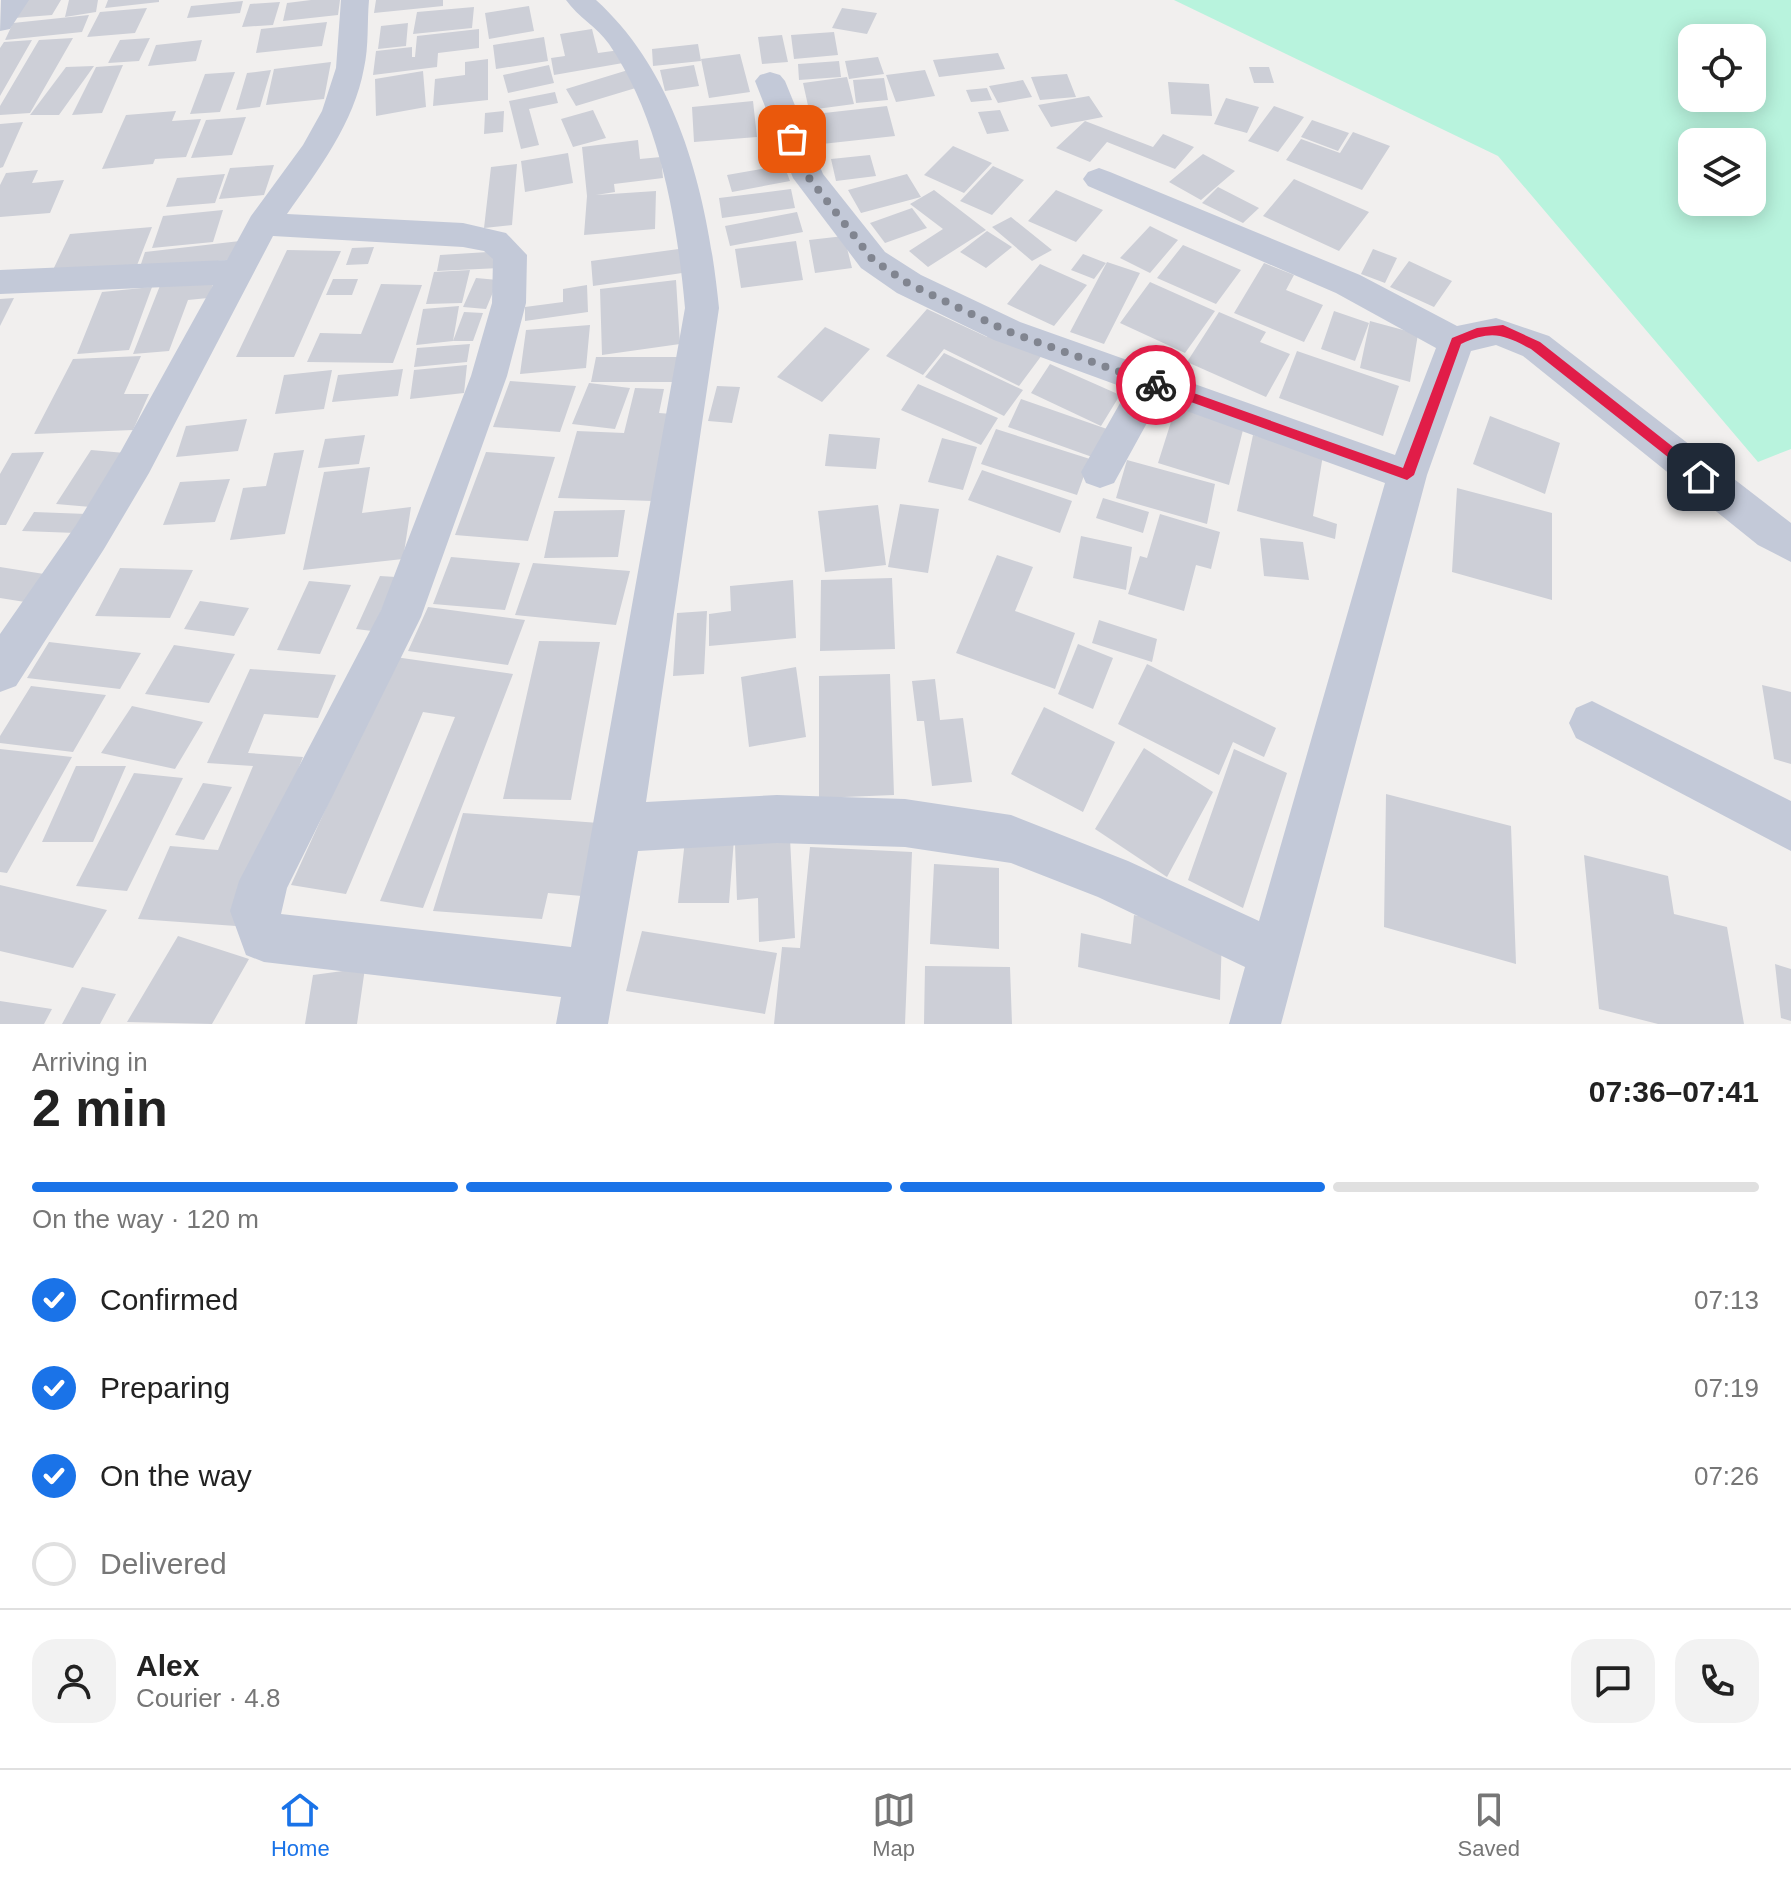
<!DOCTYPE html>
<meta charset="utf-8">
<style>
:root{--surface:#fff;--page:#f2f2f2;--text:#222;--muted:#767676;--line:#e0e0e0;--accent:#1a73e8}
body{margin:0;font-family:Arial,sans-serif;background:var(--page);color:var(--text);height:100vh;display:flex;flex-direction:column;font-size:30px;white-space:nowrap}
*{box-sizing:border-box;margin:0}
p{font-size:26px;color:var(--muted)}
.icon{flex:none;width:44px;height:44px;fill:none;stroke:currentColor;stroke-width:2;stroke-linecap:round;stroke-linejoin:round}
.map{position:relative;height:1024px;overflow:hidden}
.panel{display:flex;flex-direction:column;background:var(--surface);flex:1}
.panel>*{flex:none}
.tools{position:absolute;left:1678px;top:24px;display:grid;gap:16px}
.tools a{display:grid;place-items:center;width:88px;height:88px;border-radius:16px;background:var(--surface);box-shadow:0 4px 20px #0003;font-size:40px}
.pin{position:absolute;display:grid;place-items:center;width:68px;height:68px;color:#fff;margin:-34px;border-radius:16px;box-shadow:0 4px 12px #0006}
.courier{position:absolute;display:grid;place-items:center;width:80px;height:80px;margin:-40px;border:6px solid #e11d48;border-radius:50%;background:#fff;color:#222;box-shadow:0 2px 10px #0007}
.summary em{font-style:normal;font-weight:700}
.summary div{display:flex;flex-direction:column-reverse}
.summary{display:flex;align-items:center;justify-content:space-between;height:136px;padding:0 32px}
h1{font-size:52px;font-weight:700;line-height:60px}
.bar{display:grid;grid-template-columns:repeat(4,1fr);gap:12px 8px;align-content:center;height:96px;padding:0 32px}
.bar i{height:10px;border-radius:6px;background:var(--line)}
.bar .current{background:var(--accent)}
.bar p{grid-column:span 4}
.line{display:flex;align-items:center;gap:20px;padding:0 32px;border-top:2px solid var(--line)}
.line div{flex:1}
.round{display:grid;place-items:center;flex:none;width:84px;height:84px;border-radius:24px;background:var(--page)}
ol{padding:0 32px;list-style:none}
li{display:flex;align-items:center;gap:24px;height:88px}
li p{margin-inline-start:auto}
li .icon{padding:8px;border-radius:50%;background:var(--accent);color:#fff;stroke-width:4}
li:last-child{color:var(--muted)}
li i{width:44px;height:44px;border:4px solid var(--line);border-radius:50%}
.dock{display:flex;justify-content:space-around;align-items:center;height:112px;border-top:2px solid var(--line);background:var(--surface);font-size:22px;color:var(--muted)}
.dock a{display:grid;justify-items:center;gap:4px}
.dock .current{color:var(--accent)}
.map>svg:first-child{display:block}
.green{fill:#b8f3dd;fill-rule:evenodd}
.building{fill:#cdcfd7}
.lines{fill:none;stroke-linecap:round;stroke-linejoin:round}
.street{fill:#c3c9d8;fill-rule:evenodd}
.route{fill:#e11d48}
.done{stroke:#818590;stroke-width:8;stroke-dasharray:0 14.4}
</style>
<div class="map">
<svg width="1791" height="1024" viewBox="0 0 1791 1024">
<rect width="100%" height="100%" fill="#f1efee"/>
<path class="green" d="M1174,0H1791V449L1758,462L1498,156ZM1692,38H1752V98H1692ZM1692,142H1752V202H1692Z"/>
<path class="building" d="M25,0H61L52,15L14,18Z
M69,0H98L96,12L65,17Z
M108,0H159V2L105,8Z
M311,0H340L338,15L283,21L287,3Z
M376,0H443V6L374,13Z
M243,1L240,13L187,18L191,6Z
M280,2L273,25L242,27L250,4Z
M529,6L534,31L489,39L485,13Z
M474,7L472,28L413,34L417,12Z
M147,8L135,33L87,37L100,12Z
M842,8L877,13L867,34L832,28Z
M89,15L82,32L5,40L13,23Z
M327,22L322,46L256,53L261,29Z
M408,23L406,46L378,49L381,26Z
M479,29V48L438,53L437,67L373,75L376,51L412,47V57H415L417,36Z
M592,29L598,53L620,50L623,63L554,75L551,58L565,56L560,34Z
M834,32L838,55L794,59L791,35Z
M782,35L788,62L762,64L758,37Z
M544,37L548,61L496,69L493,45Z
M73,38L30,113L0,115V106L39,40Z
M150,38L139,61L108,63L120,40Z
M32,40L0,96V48L4,42Z
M202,40L196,61L148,66L156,45Z
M698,44L701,61L653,66L652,49Z
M998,53L1005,69L939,77L933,60Z
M740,54L750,92L709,98L701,59Z
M878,57L884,74L849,79L845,61Z
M488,59V100L433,106L435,79L465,75V62Z
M839,61L841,77L799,80L798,64Z
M331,62L324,99L266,105L274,69Z
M123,65L102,113L72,115L96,67Z
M549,65L554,83L508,93L503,75Z
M694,65L699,86L665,91L660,70Z
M94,66L59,115H30L66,67Z
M1249,67H1269L1274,83H1254Z
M271,70L260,107L236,110L247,73Z
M628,70L639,87L576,106L566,89Z
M925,70L935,96L896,102L886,75Z
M423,71L426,107L376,116L375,79Z
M235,72L220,112L190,114L205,74Z
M1067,74L1076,97L1040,100L1031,77Z
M847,77L854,104L809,110L803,83Z
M884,78L888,100L856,103L853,80Z
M1023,80L1032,97L998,103L989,86Z
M1168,82L1209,84L1212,116L1171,114Z
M987,88L992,100L971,102L966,90Z
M555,92L558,103L529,109L539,145L521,149L509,101Z
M1089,96L1103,117L1051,127L1038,105Z
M1226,98L1259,107L1247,133L1214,124Z
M753,101L757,137L694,142L692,107Z
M887,106L895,136L822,144L815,114Z
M1274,106L1304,117L1278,152L1248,141Z
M593,110L606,138L573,147L561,119Z
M1000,110L1009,131L987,134L978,112Z
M176,111L172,121L201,119L186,157L155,159L153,164L102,169L126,115Z
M504,111L503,132L484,134L485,113Z
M246,117L232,155L191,158L206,120Z
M1312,120L1349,133L1338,151L1301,137Z
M1085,121L1153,147L1163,134L1194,147L1175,169L1107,142L1090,162L1056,148Z
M23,122L3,167L0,168V124Z
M1353,132L1390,146L1362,190L1286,160L1301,139L1340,153Z
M638,140L640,159L661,157L663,178L614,184L615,192L596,195L656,191L655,229L584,235L587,196L582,147Z
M953,146L992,163L964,193L924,175Z
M568,153L573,183L525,192L521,161Z
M1203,154L1235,171L1201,200L1169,182Z
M870,155L876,176L836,181L831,159Z
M517,164L512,225L484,228L491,167Z
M274,165L264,195L219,199L230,168Z
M784,165L790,181L732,192L727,175Z
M993,166L1024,180L992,215L960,201Z
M38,170L32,183L64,180L50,213L0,217V185L6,173Z
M225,174L215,203L166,207L177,178Z
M907,174L921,197L861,213L848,190Z
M1294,179L1369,212L1339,251L1263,216Z
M1218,187L1259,208L1243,223L1202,203Z
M791,189L795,208L722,218L719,198Z
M934,190L986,230L928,267L909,251L943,229L910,204Z
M1056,190L1103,210L1076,242L1028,221Z
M912,208L927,228L885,243L870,223Z
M223,210L213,242L152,248L163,216Z
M797,212L803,232L730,246L725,226Z
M1011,217L1052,250L1032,261L992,227Z
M1150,226L1178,240L1150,273L1120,258Z
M152,227L134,273L52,272L70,234Z
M987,231L1012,247L986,268L960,252Z
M844,236L852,268L815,273L809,240Z
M240,241L235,259L139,270L145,252Z
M796,241L803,280L741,288L735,249Z
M1183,245L1241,270L1216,304L1157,278Z
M374,247L368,264L346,265L352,248Z
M686,248L689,272L593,286L591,261Z
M1373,249L1397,258L1385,283L1361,274Z
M287,250L341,251L294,357H236Z
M504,251L500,268L437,271L440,255Z
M1083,254L1106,263L1094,279L1071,270Z
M1409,261L1452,281L1434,307L1390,287Z
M1107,262L1140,273L1104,344L1070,332Z
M1264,263L1294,275L1286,290L1323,305L1304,342L1234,313Z
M1040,264L1087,285L1054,326L1007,304Z
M470,270L462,303L426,304L434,272Z
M476,278L498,280L486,309L463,307Z
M215,279L208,298L188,300L169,351L133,354L161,283Z
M333,279H358L352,295H326Z
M676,280L680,344L602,355L600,289Z
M1150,282L1215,311L1185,353L1120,323Z
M381,284L422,285L393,363L307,362L320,333L361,334Z
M587,285L588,312L525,321V307L563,302V289Z
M152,287L129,350L77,354L102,292Z
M14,298L0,326V299Z
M459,306L453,341L416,345L423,309Z
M927,309L987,337L991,331L1042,355L1019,386L944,349L923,375L886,356Z
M1334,311L1369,323L1355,361L1321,349Z
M464,312L483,313L473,341H453Z
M1219,312L1266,332L1260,342L1290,354L1266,397L1187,362Z
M1370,321L1418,334L1410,382L1360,368Z
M590,325L586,368L520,374L526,330Z
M825,327L870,349L822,402L777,377Z
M470,344L467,362L414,367L417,348Z
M1297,351L1399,386L1383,436L1279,398Z
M944,353L1023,390L1004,416L925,377Z
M141,356L124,394H149L133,430L34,434L73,359Z
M596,357H684L681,382H591Z
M1050,364L1120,395L1101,426L1031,393Z
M467,365L464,393L410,399L414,370Z
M403,369L398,396L332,402L338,375Z
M332,370L324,409L275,414L284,375Z
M510,381L576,386L560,432L493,427Z
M589,383L630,388L615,429L572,424Z
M918,384L998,418L981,445L901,410Z
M717,386L740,387L732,423L708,421Z
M635,388L664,389L659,413L672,414L653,501L558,498L577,431L624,433Z
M1021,399L1107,429L1095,458L1008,427Z
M1176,406L1244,426L1229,485L1158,463Z
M1490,416L1560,443L1545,494L1473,464Z
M247,419L238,451L176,457L186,426Z
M996,429L1090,459L1077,495L981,464Z
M829,434L880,438L876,469L825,466Z
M365,435L359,464L318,468L325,439Z
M1253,435L1323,455L1313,516L1337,524L1335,539L1237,511Z
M942,438L977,447L963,490L928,482Z
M91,450L125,453L91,507L56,504Z
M304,450L285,534L230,540L243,488L266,486L274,453Z
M44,452L6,525H0V474L12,453Z
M486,452L555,457L528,541L455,535Z
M1127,460L1215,484L1207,524L1116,498Z
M370,467L362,513L411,507L403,559L303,570L324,472Z
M982,470L1072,501L1060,533L968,500Z
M230,479L215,522L163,525L180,482Z
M1457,488L1552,513V600L1452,572Z
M1103,498L1149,512L1143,533L1096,518Z
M900,504L939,509L928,573L888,567Z
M878,505L886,565L825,572L818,511Z
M625,510L618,557L544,558L554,511Z
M34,512L87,514L76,533L22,531Z
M1160,514L1220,532L1211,569L1196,565L1184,611L1128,594L1140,556L1147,558Z
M1081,536L1132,547L1126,590L1073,578Z
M1260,538L1303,542L1309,580L1264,576Z
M997,555L1033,567L1015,611L1075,633L1055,689L956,653Z
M451,557L520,563L505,610L433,604Z
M533,563L630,571L616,625L515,615Z
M0,567L44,574L25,602L0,598Z
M120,568L193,570L170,618L95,616Z
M380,576L396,577L372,631L356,629Z
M892,578L895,649L820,651L821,580Z
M793,580L796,638L709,646V614L731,611L730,586Z
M309,581L351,585L320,654L277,650Z
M200,601L249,608L234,636L184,629Z
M428,607L525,620L508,665L408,651Z
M707,611L704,674L673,676L677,613Z
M1099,620L1157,639L1152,662L1092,643Z
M539,641L600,642L571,800L503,799Z
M49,642L141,653L120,689L27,678Z
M1078,644L1113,658L1093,709L1058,694Z
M174,645L235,654L209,703L145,694Z
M395,657L513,674L423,908L380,901L455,717L423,712L346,894L291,885Z
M1147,664L1276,728L1264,757L1233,742L1219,775L1118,724Z
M796,667L806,737L749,747L741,677Z
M250,669L336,675L318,718L264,714L248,753L303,757L236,926L138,919L170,846L218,850L253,766L207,763Z
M890,674L894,795L819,798V676Z
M935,679L940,720L963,718L972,782L932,786L924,721H917L912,681Z
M1762,685L1791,692V764L1774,759Z
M31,686L106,695L73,752L0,743V736Z
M132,706L203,722L175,769L101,753Z
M1044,707L1115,742L1083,812L1011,774Z
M1144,748L1213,792L1167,877L1095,829Z
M0,749L72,757L7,873L0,872Z
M1234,749L1287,773L1243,908L1188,880Z
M76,766H126L93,842H42Z
M134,773L183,778L127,891L76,886Z
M203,783L232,787L204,840L175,835Z
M1386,794L1511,826L1516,964L1384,927Z
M463,813L599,823L582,896L548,893L542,919L433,911Z
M790,838L795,938L759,942L758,898L737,900L735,844Z
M734,839L729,903H678L685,840Z
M810,847L912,852L905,1024H774L782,947L800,948Z
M1584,855L1668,876L1674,914L1727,927L1744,1024H1658L1599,1009Z
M934,864L999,868V949L930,944Z
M0,885L107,910L73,968L0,951Z
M1134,915L1222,934L1220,1000L1078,967L1081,933L1131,944Z
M642,931L777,953L765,1014L626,991Z
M178,936L249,959L212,1024L127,1022Z
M1775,964L1791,969V1021L1781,1018Z
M925,966L1010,967L1012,1024H924Z
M365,968L357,1024H305L313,975Z
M82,987L116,994L100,1024H62Z
M0,1001L52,1009L44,1024H0Z"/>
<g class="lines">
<path class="street" d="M1,0H29L10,29L0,31Z
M341,0H369C367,22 369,46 364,68C354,123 319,169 287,214L463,223L506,233L527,255L526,303L507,376L421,617L287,888L281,914L571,947L685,308C677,220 660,119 609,44C597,27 578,17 566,0H596C680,76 708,199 719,308L646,802L777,795L905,799L1011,815L1128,861L1259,921L1385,483L1159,401L1114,483L1100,488L1086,483L1081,472L1128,389L994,340L897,293L861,268L793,178L755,81L760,75L770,72L780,75L785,81L823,174L885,252L921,275L1020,322L1395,455L1436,348L1336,293L1088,186L1083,179L1088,172L1099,168L1110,172L1360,275L1457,326L1496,318L1549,336L1791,523V562L1758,545L1523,356L1496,345L1471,351L1427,475L1281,1024H1229L1245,967L1098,897L1011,863L905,847L777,843L638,851L608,1024H556L561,997L264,962L246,955L230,911L239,881L381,610L471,376L492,303L493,259L484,251L463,247L273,236L149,473L104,549L16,686L0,692V634L76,525L121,451L213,285L0,294V270L227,260L251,216L303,145L322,111L336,68Z
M1592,701L1791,801V851L1576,738L1569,723L1576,708Z"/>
</g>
<path class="route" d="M1503,325L1540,342L1706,473V480H1697L1531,349C1502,334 1492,330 1461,344L1414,475L1407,480L1152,388L1150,385L1156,380L1160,381L1403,468L1452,338L1477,328Z"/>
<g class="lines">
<path class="done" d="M792,139L809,178L873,260L909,284L1007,331L1156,385"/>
</g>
</svg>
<div class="tools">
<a><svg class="icon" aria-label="locate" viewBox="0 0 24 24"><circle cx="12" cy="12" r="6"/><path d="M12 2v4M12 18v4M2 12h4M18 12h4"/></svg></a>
<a><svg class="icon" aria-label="layers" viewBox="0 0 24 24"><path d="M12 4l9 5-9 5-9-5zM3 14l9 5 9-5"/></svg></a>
</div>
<div class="pin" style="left:792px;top:139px;background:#ea580c"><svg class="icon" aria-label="bag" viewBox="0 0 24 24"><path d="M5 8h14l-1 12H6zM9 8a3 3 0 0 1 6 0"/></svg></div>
<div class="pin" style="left:1701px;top:477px;background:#1f2937"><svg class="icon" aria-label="home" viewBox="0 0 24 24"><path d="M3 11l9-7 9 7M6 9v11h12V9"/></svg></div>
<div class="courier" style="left:1156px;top:385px"><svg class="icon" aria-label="bike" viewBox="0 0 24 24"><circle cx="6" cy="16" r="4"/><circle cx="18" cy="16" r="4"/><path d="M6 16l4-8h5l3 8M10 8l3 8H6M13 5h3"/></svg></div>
</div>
<section class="panel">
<div class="summary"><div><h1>2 min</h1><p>Arriving in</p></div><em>07:36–07:41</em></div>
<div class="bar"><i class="current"></i><i class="current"></i><i class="current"></i><i></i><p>On the way · 120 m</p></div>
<ol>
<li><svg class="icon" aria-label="check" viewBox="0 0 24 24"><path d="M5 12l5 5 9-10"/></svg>Confirmed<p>07:13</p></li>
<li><svg class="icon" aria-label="check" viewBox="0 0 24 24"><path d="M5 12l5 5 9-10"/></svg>Preparing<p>07:19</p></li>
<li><svg class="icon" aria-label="check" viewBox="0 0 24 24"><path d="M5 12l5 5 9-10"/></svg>On the way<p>07:26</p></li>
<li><i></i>Delivered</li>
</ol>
<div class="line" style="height:144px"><a class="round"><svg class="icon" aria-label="person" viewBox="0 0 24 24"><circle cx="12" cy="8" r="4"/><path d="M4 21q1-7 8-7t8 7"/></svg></a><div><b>Alex</b><p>Courier · 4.8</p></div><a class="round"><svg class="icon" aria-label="chat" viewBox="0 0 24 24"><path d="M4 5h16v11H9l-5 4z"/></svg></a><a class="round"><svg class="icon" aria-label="phone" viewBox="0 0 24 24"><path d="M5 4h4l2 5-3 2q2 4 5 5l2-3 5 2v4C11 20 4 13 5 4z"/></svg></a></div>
</section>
<nav class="dock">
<a class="current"><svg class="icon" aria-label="home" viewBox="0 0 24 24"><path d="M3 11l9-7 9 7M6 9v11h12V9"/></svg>Home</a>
<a><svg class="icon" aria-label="map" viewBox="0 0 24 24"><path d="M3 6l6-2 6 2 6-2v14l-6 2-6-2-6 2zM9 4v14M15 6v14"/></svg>Map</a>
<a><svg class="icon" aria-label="saved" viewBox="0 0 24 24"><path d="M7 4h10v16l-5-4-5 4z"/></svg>Saved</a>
</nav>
